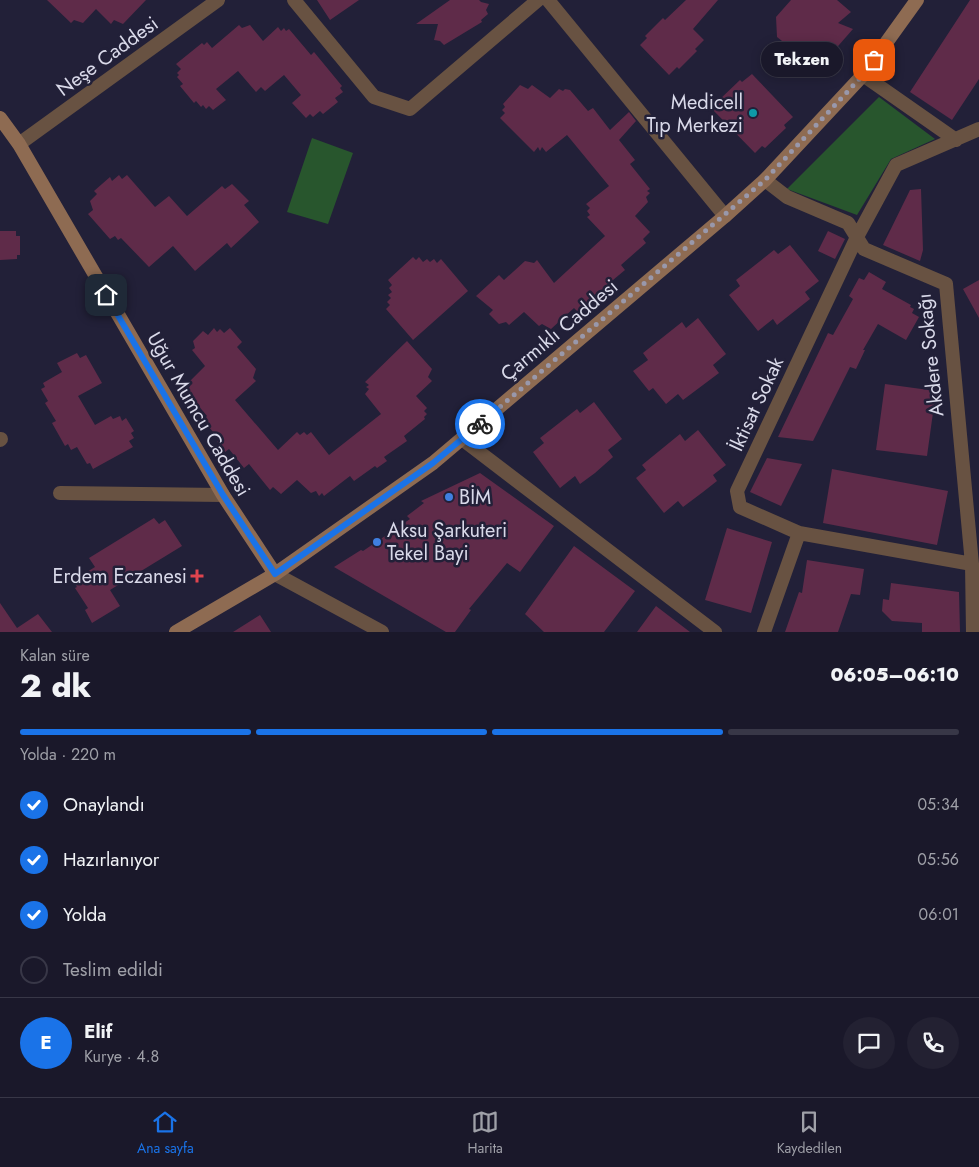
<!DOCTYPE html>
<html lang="tr">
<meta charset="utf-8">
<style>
:root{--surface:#1a182a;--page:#232132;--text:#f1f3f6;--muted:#9fa0a8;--line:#383747;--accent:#1a73e8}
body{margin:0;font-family:Jost,sans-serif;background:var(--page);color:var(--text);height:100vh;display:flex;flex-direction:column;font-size:19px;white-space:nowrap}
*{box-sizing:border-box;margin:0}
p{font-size:16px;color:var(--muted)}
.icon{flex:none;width:28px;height:28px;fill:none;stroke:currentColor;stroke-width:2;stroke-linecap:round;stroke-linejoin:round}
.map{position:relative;height:632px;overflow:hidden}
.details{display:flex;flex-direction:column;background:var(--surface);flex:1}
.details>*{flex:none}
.pin{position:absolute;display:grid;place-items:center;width:42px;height:42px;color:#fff;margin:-21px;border-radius:10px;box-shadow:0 2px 8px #0006}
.courier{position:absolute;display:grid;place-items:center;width:50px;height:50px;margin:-25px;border:4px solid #1a73e8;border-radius:50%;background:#fff;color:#222;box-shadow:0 1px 6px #0007}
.bubble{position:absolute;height:35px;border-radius:18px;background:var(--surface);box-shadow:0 2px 12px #0003,0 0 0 1px var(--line);font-size:16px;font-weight:800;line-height:35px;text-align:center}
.head em{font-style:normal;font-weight:800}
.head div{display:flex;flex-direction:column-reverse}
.head{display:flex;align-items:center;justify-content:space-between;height:85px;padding:0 20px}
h1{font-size:32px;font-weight:800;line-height:38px}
.bar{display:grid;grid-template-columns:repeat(4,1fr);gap:8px 5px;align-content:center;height:60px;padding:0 20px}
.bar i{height:6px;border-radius:4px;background:var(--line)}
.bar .selected{background:var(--accent)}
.bar p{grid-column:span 4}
.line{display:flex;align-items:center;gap:12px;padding:0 20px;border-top:1px solid var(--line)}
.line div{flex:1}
.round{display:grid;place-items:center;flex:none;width:52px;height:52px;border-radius:26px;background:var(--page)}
ol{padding:0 20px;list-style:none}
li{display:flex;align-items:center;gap:15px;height:55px}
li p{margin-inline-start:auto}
li .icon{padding:5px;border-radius:50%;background:var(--accent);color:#fff;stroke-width:4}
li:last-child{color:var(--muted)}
li i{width:28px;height:28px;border:2px solid var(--line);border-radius:50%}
.tab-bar{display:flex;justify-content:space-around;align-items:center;height:70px;border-top:1px solid var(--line);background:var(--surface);font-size:14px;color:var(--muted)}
.tab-bar a{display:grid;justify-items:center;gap:2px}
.tab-bar .selected{color:var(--accent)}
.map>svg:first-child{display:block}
.green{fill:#28562d}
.building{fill:#5f2b49}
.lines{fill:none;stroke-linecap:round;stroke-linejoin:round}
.minor{stroke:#685242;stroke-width:14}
.secondary{stroke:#8e6b52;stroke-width:14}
.done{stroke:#9998ab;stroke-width:5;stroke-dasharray:0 9}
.route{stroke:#1a73e8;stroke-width:6}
.culture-dot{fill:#0f9aa8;stroke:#222038;stroke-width:2}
.shop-dot{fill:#3f7fe0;stroke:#222038;stroke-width:2}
.health-dot{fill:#e0444e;stroke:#222038;stroke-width:2}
.labels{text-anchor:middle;stroke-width:5;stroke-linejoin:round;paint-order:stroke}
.street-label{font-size:20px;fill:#d9d9e9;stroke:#222038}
.poi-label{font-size:20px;fill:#d9d9e9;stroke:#222038;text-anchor:end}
</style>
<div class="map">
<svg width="979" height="632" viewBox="0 0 979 632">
<rect width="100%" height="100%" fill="#222038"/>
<path class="green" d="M879,97L935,139L891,159L857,215L787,189Z
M312,138L353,153L328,224L287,212Z"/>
<path class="building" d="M47,0H146L123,24L114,20L111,24L96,9L83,23L74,20L71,23Z
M317,0H359L330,20Z
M450,0H479L481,2L489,4L486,10L488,14L481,20L482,22L444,45L440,41L434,40L438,24H416Z
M686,0H718L693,29L704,40L695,49L697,51L679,69L677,67L669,75L640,45L647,38L645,36L663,18L665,20Z
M791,0H837L851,12L838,23L853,29L825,61L816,48L807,61L777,37L776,17Z
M970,0H979V79L952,120L910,92Z
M239,25L242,28L250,25L263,41L278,27L281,31L284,28L286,31L289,29L311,55L314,52L342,86L340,88L343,92L335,98L338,102L323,114L320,111L313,117L310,114L306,118L292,103L301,95L284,75L265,91L261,87L256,92L238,71L216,89L226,100L213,110L209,106L206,109L203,105L201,107L196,101L194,103L180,86L183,84L177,77L179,75L177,73L181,69L176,64L202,43L204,45L207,42L212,48Z
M752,74L793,117L784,125L786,128L765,148L762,146L755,153L713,110L720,103L718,101L740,80L742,82Z
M520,85L528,89L532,85L550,98L559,89L563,91L565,89L570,90L588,111L593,108L610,130L629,112L636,121L619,140L635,160L630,164L650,189L647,191L650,193L646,197L648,202L635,216L650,232L643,239L646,243L621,265L625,270L607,285L609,289L600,297L597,295L578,312L574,308L551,329L542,324L539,326L524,312L509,325L506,322L499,324L489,314L493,310L476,296L499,275L504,280L525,261L534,263L537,260L554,283L605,236L587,217L590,215L587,211L590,208L586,204L609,186L567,135L546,152L542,147L540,151L538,147L534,152L500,118L505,113L502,110L505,107L503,104Z
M119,175L122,179L127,175L155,207L169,196L187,216L222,186L225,189L232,184L249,201L244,205L259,222L231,248L227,243L195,271L173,246L149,267L121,238L118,240L115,236L110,239L88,214L93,210L90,201L97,194L94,191L110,177L112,181Z
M921,189L923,250L920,261L883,245L910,190Z
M0,231H16V236H20V255H17V259L0,260Z
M828,231L845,239L835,259L818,251Z
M790,245L819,281L805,292L810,299L777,325L773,319L758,331L729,295L740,286L736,280L774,250L778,254Z
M413,257L416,260L419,257L423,262L427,259L430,262L434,259L437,263L441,259L468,291L413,340L386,309L390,305L387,302L391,298L388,295L392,292L389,288L392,285L388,280Z
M869,272L886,282L882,289L911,305L910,307L914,309L912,313L919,317L906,340L878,324L863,350H865L856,369L850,367L813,441L778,437L828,333L833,335L853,299L849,296L859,278L864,280Z
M979,280V318L963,289Z
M698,318L726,354L713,365L719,373L683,400L678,394L666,404L653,388L649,391L633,371L648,360L643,353L682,322L686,328Z
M214,328L217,332L220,329L224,333L230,328L242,342L237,347L256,369L253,378L256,381L235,400L278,450L297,432L300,435L304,432L307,435L311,432L329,455L381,414L365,394L369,389L366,387L369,385L365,382L407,341L432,369L428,377L432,381L416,396L427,408L424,411L427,414L424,417L425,419L404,436L407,441L384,457L387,461L377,468L375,466L354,481L350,476L324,496L322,493L319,496L316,491L311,493L297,480L281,494L273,487L270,490L249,464L244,468L229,449L225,452L217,442L219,439L203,420L207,416L187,392L191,384L190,381L205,366L192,350L195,348L193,341L203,331L208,335Z
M77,353L80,358L86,355L102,383L78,396L95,425L111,416L113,419L120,416L122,421L126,418L134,431L131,433L134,438L129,441L133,447L93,469L90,463L87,464L77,447L71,450L68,444L65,446L52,423L56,421L45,403L48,401L41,389L45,387L43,383L62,372L57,363Z
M885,384L936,391L927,456L876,450Z
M594,402L622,439L608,450L613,457L595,473L580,484L575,476L560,488L533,452L544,443L540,438L577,409L580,413Z
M698,430L726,465L713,475L717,481L703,492L683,507L678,501L664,513L636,478L646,470L642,465L680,434L685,441Z
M767,458L802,464L781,506L750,492Z
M832,469L948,491L937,545L823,523Z
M480,473L554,526L520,572L507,563L469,609L471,610L455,632H446L334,567L361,550L363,551L410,519L407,516L424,503L421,501Z
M154,518L159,524L165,520L182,546L110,590L120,606L92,623L85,610L88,608L75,588L77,587L74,583L78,580L77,578L95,567L89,558Z
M727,528L772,542L751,613L705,600Z
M574,546L635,591L604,632H544L525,614Z
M807,560L864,569L860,595L851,594L838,632H785L799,592L802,593Z
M891,583L959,592L960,632H922V623L892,621L882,611L883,599L889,600Z
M0,603L17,628L38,614L52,632H0Z
M656,606L690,632H637Z
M260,615L271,632H233Z"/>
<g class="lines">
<path class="minor" d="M294,0L374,97L410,109L538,0
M548,0L725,216
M863,75L956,140
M19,144L218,0
M765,180L787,197L848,223L864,249L946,284L972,564L973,632
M462,439L715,632
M0,440L1,439
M60,493L223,495
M972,564L799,533L740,507L737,491L857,237L896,165L979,129
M275,574L382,632
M764,632L799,533"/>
<path class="secondary" d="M0,118L19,144L223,495L275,574
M176,632L275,574L433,463L725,216L765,180L863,75L917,0"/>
</g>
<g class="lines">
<path class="done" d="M480,424L765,180L863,75L874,60"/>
<path class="route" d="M106,295L223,495L275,574L433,463L480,424"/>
</g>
<circle class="culture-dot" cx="753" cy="113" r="5"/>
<g class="shop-dot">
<circle cx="449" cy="497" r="5"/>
<circle cx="377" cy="542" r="5"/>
</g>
<path class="health-dot" d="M194.5 568.5h5v5h5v5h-5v5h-5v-5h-5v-5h5z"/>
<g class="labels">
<g class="street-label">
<text transform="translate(107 56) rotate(-36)" y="7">Neşe Caddesi</text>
<text transform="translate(559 330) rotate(-40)" y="7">Çarmıklı Caddesi</text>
<text transform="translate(930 355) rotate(-96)" y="7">Akdere Sokağı</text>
<text transform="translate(756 404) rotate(-65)" y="7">İktisat Sokak</text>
<text transform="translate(199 414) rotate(60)" y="7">Uğur Mumcu Caddesi</text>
</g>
<g class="poi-label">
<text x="743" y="109">Medicell<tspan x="743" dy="23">Tıp Merkezi</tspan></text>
<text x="459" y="504" text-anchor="start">BİM</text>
<text x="387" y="537" text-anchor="start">Aksu Şarkuteri<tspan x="387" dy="23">Tekel Bayi</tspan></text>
<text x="187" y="583">Erdem Eczanesi</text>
</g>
</g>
</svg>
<div class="pin" style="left:874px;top:60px;background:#ea580c"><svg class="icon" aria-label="bag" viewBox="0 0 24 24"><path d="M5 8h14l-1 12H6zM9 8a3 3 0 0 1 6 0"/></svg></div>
<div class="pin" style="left:106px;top:295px;background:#1f2937"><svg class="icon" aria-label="home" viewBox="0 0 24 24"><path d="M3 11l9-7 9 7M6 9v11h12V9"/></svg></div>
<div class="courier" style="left:480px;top:424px"><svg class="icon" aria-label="bike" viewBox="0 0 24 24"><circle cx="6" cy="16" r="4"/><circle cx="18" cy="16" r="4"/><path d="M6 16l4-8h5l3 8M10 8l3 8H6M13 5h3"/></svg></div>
<div class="bubble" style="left:761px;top:42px;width:82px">Tekzen</div>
</div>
<section class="details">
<div class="head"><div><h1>2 dk</h1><p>Kalan süre</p></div><em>06:05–06:10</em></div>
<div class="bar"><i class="selected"></i><i class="selected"></i><i class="selected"></i><i></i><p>Yolda · 220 m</p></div>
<ol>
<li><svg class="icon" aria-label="check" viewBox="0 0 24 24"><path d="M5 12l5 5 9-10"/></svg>Onaylandı<p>05:34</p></li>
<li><svg class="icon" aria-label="check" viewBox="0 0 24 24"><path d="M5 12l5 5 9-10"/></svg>Hazırlanıyor<p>05:56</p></li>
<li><svg class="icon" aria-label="check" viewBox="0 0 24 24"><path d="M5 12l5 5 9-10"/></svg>Yolda<p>06:01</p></li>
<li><i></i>Teslim edildi</li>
</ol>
<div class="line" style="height:90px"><b class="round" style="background:var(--accent);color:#fff">E</b><div><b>Elif</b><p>Kurye · 4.8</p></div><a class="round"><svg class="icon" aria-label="chat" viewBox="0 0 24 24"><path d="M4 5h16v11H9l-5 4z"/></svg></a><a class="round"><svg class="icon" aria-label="phone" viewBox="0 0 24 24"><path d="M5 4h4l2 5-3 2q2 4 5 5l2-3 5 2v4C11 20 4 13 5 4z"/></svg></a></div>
</section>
<nav class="tab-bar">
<a class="selected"><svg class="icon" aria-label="home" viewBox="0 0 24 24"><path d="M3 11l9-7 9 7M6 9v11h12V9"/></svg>Ana sayfa</a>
<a><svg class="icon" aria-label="map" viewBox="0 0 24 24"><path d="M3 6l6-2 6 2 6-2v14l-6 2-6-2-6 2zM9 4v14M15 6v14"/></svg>Harita</a>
<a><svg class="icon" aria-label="saved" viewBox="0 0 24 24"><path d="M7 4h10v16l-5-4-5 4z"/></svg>Kaydedilen</a>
</nav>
